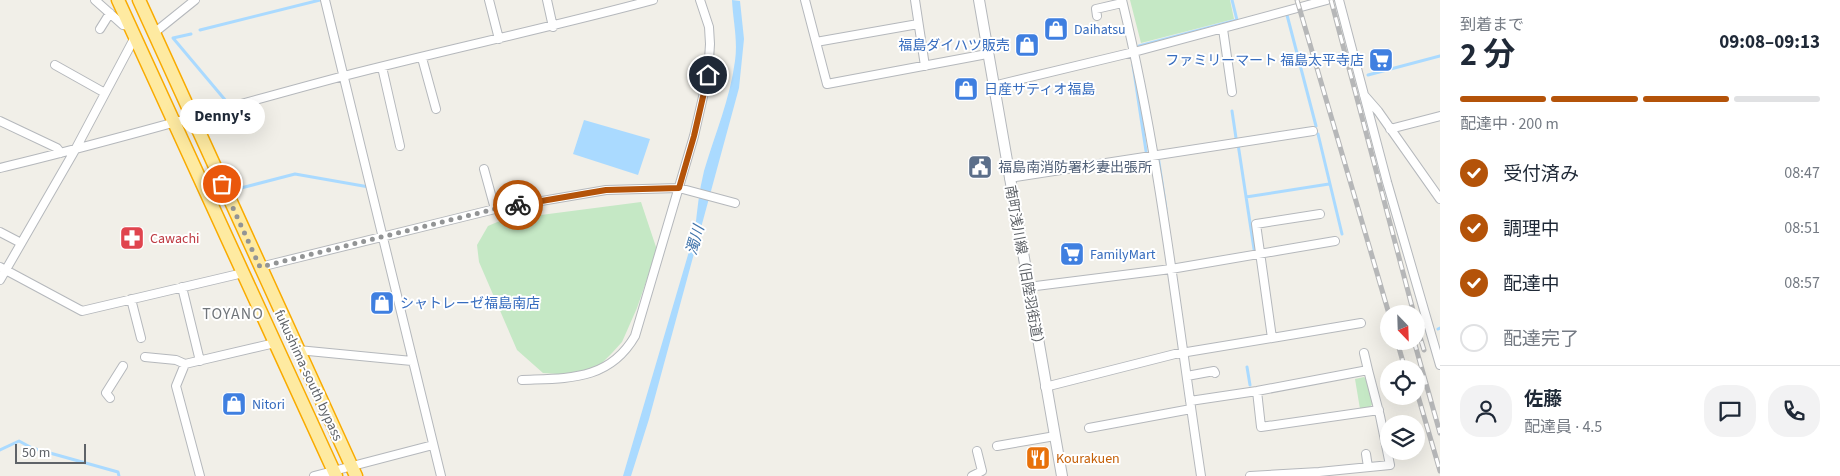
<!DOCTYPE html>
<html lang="ja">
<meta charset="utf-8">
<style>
:root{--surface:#fff;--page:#f2f2f3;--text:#1f2937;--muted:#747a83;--line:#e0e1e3;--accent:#b45309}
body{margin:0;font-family:"Source Sans 3","Noto Sans JP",sans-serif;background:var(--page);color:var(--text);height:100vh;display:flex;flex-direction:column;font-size:19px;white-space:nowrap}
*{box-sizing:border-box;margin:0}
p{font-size:16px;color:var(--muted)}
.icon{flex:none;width:28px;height:28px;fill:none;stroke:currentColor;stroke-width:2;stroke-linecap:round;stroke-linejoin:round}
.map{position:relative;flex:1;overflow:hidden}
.sheet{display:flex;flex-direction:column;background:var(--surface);width:400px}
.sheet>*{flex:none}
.needle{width:32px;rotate:157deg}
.buttons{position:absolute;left:1380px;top:305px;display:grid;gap:10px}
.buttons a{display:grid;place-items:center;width:45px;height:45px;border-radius:50%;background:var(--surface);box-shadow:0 5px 20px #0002;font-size:25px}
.scale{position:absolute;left:15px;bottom:12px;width:71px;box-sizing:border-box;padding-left:5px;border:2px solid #5f6368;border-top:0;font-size:14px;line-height:18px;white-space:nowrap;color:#5f6368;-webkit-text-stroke:4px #fff;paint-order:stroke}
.pin{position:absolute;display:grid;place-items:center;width:42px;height:42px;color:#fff;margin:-21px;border:2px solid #fff;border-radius:50%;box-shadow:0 1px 5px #0007}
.courier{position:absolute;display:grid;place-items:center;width:50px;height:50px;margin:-25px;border:4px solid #b45309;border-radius:50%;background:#fff;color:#222;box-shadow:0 1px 6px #0007}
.bubble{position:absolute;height:35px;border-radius:18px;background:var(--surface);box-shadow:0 5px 20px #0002;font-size:16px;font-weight:700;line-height:35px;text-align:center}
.summary em{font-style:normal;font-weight:700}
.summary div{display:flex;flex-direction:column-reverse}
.summary{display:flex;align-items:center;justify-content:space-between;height:85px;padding:0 20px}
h1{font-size:32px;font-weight:700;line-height:38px}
.bar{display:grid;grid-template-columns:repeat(4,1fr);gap:8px 5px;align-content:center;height:60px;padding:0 20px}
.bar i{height:6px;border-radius:4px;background:var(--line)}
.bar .on{background:var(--accent)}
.bar p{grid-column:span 4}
.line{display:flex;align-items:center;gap:12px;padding:0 20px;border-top:1px solid var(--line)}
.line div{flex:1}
.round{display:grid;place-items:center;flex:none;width:52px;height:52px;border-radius:20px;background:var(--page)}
ol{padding:0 20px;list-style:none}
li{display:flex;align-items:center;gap:15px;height:55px}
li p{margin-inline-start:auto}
li .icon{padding:5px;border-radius:50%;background:var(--accent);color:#fff;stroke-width:4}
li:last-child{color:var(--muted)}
li i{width:28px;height:28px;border:2px solid var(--line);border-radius:50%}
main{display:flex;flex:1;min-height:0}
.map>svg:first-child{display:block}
.green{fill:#c5e8c5}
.water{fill:#aadaff}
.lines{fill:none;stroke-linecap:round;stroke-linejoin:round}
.stream{stroke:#aadaff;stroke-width:3}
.minor-casing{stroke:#b5b8bc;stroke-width:10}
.tertiary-casing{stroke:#b5b8bc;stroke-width:12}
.trunk-casing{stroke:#f9ab00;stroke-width:15}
.minor{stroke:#fff;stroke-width:8}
.tertiary{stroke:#fff;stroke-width:10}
.trunk{stroke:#feeaa1;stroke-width:12}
.rail-casing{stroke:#b6b7b8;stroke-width:5}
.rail{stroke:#fff;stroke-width:3;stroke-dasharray:9;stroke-linecap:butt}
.done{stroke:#929495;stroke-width:5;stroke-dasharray:0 9}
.route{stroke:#b45309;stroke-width:6}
.labels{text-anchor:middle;stroke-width:4;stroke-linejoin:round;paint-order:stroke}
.shop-label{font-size:14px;fill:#366cbe;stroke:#fff;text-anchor:start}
.service-label{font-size:14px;fill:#4e5e75;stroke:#fff;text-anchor:start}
.health-label{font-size:14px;fill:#be3a42;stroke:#fff;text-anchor:start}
.street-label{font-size:14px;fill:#5f6368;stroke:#fff}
.food-label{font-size:14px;fill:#c56008;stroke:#fff;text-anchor:start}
.water-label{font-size:15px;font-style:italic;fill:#4174aa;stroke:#fff}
.quarter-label{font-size:16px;letter-spacing:1px;fill:#70757a;stroke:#fff}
</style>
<main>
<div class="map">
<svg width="1440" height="476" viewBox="0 0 1440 476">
<rect width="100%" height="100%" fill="#f1efe8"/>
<path class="green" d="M1130,0H1230L1234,19L1141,43Z
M641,202L657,250L637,308L622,342L612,353L600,365L586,371L572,375L543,373L517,350L479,262L477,245L488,226L502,220Z
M1364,377L1368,381L1374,402L1370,407L1360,409L1355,379Z"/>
<path class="water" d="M732,0L740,1L744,39L739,88L649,419L631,476H623L695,231C697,211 699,191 704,171C715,134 730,99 735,61C738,40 733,21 732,0Z
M584,120L650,139L638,175L573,154Z"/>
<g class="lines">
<path class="stream" d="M1287,15L1316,126
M200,30L320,0
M191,34L173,38L226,101
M1139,46L1237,20L1232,0
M1133,65L1146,151
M1368,75L1440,56
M1232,111L1236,138
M1318,134L1342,234
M1238,144L1254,249
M1158,156L1166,209
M237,189L295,174L369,187
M1246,197L1329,184
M1438,329L1440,328
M1247,367L1250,385
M0,450L19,441L32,448L118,472L119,476"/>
<defs>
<path id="minor" d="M95,0L123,25L130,26
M325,0L441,476
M489,0L499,39
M547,0L553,27
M805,0L827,84L987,54
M915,0L925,66
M1122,0C1160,156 1177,317 1201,476
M1339,0L1387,182L1440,365
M1097,16L1096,9L1122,3
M100,29L110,13
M1223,29L1232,92
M154,33L195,0
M816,42L918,24
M422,58L436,109
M55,65L105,93
M382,67L400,146
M993,86L1134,52L1327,0
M1364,95L1378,111L1440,199
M0,121L57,148L61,153
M1390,129L1440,116
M0,168C114,141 227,107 340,77C444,50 549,28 653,0
M484,169L495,209
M1009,178L1313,131
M0,232L21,243
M0,267L82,311L243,273
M260,267L495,209L606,190L679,188L735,203
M0,280L75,150L135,37
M182,287L200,361
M1028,287L1171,269L1335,241
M131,299L141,338
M1272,338L1361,323
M298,350L412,361
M1364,353L1368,370
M145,357L176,360L185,364
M1187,376L1214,371L1215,373
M522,380C568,378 609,381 635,336L694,136L708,75L710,44L709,27L700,0
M1045,387L1175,354L1272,338L1256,224L1320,214
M1257,391L1261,427L1379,410
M110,398L106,393L123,366
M1190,401L1257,391L1368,370L1380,416L1390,465L1319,472L1250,476
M1089,428L1191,409
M997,446L1055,436
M1366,454L1368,467
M200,476L176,386L185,364L275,343
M314,476L433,445
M972,476L982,471L977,451"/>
<path id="tertiary" d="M979,0L1062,476"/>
<path id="trunk" d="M118,0L336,476
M139,0L356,476"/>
</defs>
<use href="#minor" class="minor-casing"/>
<use href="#tertiary" class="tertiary-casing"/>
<use href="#trunk" class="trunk-casing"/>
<use href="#minor" class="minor"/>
<use href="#tertiary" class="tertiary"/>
<use href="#trunk" class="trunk"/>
<defs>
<path id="rail" d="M1297,0L1389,314
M1331,0L1414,314
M1416,324L1424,350
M1397,341L1405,369
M1414,341L1440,433
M1416,389L1440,471"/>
</defs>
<use href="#rail" class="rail-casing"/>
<use href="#rail" class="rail"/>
</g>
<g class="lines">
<path class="done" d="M222,184L260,267L495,209L518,205"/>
<path class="route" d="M518,205L606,190L679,188L694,136L708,75"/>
</g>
<defs>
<symbol id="shop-square" viewBox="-11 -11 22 22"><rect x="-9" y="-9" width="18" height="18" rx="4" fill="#3f7fe0" stroke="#fff"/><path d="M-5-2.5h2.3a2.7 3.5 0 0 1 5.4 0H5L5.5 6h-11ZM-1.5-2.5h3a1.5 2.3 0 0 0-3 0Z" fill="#fff"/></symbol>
<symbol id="supermarket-square" viewBox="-11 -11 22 22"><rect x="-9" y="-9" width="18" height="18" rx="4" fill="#3f7fe0" stroke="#fff"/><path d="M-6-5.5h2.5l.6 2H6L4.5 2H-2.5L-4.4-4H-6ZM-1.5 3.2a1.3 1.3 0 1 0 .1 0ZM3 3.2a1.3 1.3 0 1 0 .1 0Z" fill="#fff"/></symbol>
<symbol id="civic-square" viewBox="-11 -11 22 22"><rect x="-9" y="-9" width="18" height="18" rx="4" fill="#5c6f8a" stroke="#fff"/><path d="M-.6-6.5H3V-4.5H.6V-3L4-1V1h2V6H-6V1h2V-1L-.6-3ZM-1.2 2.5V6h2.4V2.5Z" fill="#fff"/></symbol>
<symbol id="pharmacy-square" viewBox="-11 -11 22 22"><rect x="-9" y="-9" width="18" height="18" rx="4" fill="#e0444e" stroke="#fff"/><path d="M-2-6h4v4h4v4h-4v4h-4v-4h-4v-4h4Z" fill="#fff"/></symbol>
<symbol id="restaurant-square" viewBox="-11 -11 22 22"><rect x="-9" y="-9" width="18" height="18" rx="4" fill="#e8710a" stroke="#fff"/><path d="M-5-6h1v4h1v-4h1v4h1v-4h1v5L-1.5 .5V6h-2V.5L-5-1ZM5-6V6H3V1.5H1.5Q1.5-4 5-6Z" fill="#fff"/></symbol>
</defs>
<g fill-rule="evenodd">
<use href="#shop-square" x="1042" y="15" width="28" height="28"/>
<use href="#shop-square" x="1013" y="31" width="28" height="28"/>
<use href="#supermarket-square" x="1367" y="46" width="28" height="28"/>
<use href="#shop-square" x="952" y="75" width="28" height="28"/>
<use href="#civic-square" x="966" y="153" width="28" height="28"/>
<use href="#pharmacy-square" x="118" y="224" width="28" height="28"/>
<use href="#supermarket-square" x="1058" y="240" width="28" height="28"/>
<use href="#shop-square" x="368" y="289" width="28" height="28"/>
<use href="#shop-square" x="220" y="390" width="28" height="28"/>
<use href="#restaurant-square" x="1024" y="444" width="28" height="28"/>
</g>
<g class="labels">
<g class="shop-label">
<text x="1074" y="34">Daihatsu</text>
<text x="1010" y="50" text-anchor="end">福島ダイハツ販売</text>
<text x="1364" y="65" text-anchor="end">ファミリーマート 福島太平寺店</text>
<text x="984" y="94">日産サティオ福島</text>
<text x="1090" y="259">FamilyMart</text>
<text x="400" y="308">シャトレーゼ福島南店</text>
<text x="252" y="409">Nitori</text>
</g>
<g class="service-label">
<text x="998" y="172">福島南消防署杉妻出張所</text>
</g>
<g class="health-label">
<text x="150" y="243">Cawachi</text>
</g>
<g class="street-label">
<text transform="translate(1025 268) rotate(80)" y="5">南町浅川線（旧陸羽街道）</text>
<text transform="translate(309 375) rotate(65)" y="5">fukushima-south bypass</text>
</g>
<g class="food-label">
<text x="1056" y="463">Kourakuen</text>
</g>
<g class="water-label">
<text transform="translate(695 240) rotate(-74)" y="5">濁川</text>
</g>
<g class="quarter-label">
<text x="233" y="319">TOYANO</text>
</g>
</g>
</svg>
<div class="buttons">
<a><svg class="needle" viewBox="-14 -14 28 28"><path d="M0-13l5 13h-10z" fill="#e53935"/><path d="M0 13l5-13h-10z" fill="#747a83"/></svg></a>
<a><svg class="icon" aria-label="locate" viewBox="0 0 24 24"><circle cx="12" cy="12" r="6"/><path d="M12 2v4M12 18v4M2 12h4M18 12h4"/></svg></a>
<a><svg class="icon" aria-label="layers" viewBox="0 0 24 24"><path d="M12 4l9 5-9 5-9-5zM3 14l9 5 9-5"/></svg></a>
</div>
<div class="scale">50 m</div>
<div class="pin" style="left:222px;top:184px;background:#ea580c"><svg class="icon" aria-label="bag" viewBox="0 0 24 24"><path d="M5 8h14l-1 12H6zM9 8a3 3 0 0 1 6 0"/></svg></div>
<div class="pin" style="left:708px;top:75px;background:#1f2937"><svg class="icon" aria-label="home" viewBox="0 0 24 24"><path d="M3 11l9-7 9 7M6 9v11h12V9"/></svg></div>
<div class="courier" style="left:518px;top:205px"><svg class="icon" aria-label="bike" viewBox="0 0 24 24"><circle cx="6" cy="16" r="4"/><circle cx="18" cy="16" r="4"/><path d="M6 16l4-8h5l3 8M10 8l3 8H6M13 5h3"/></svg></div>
<div class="bubble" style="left:180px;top:99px;width:85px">Denny's</div>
</div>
<section class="sheet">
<div class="summary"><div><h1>2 分</h1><p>到着まで</p></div><em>09:08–09:13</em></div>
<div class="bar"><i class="on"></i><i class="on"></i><i class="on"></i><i></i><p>配達中 · 200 m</p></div>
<ol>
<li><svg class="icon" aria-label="check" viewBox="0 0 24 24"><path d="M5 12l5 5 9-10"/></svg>受付済み<p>08:47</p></li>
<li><svg class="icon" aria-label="check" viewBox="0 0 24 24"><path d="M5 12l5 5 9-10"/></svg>調理中<p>08:51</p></li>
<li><svg class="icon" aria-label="check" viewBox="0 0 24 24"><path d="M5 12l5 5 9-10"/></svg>配達中<p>08:57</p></li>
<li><i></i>配達完了</li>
</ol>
<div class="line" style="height:90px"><a class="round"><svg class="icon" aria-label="person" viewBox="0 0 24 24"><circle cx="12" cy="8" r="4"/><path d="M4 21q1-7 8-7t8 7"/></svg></a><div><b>佐藤</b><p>配達員 · 4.5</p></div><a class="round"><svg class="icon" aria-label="chat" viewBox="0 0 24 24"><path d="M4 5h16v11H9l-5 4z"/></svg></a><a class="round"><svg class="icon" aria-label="phone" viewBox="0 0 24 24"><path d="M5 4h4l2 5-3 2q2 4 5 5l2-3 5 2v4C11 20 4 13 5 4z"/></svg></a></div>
</section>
</main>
